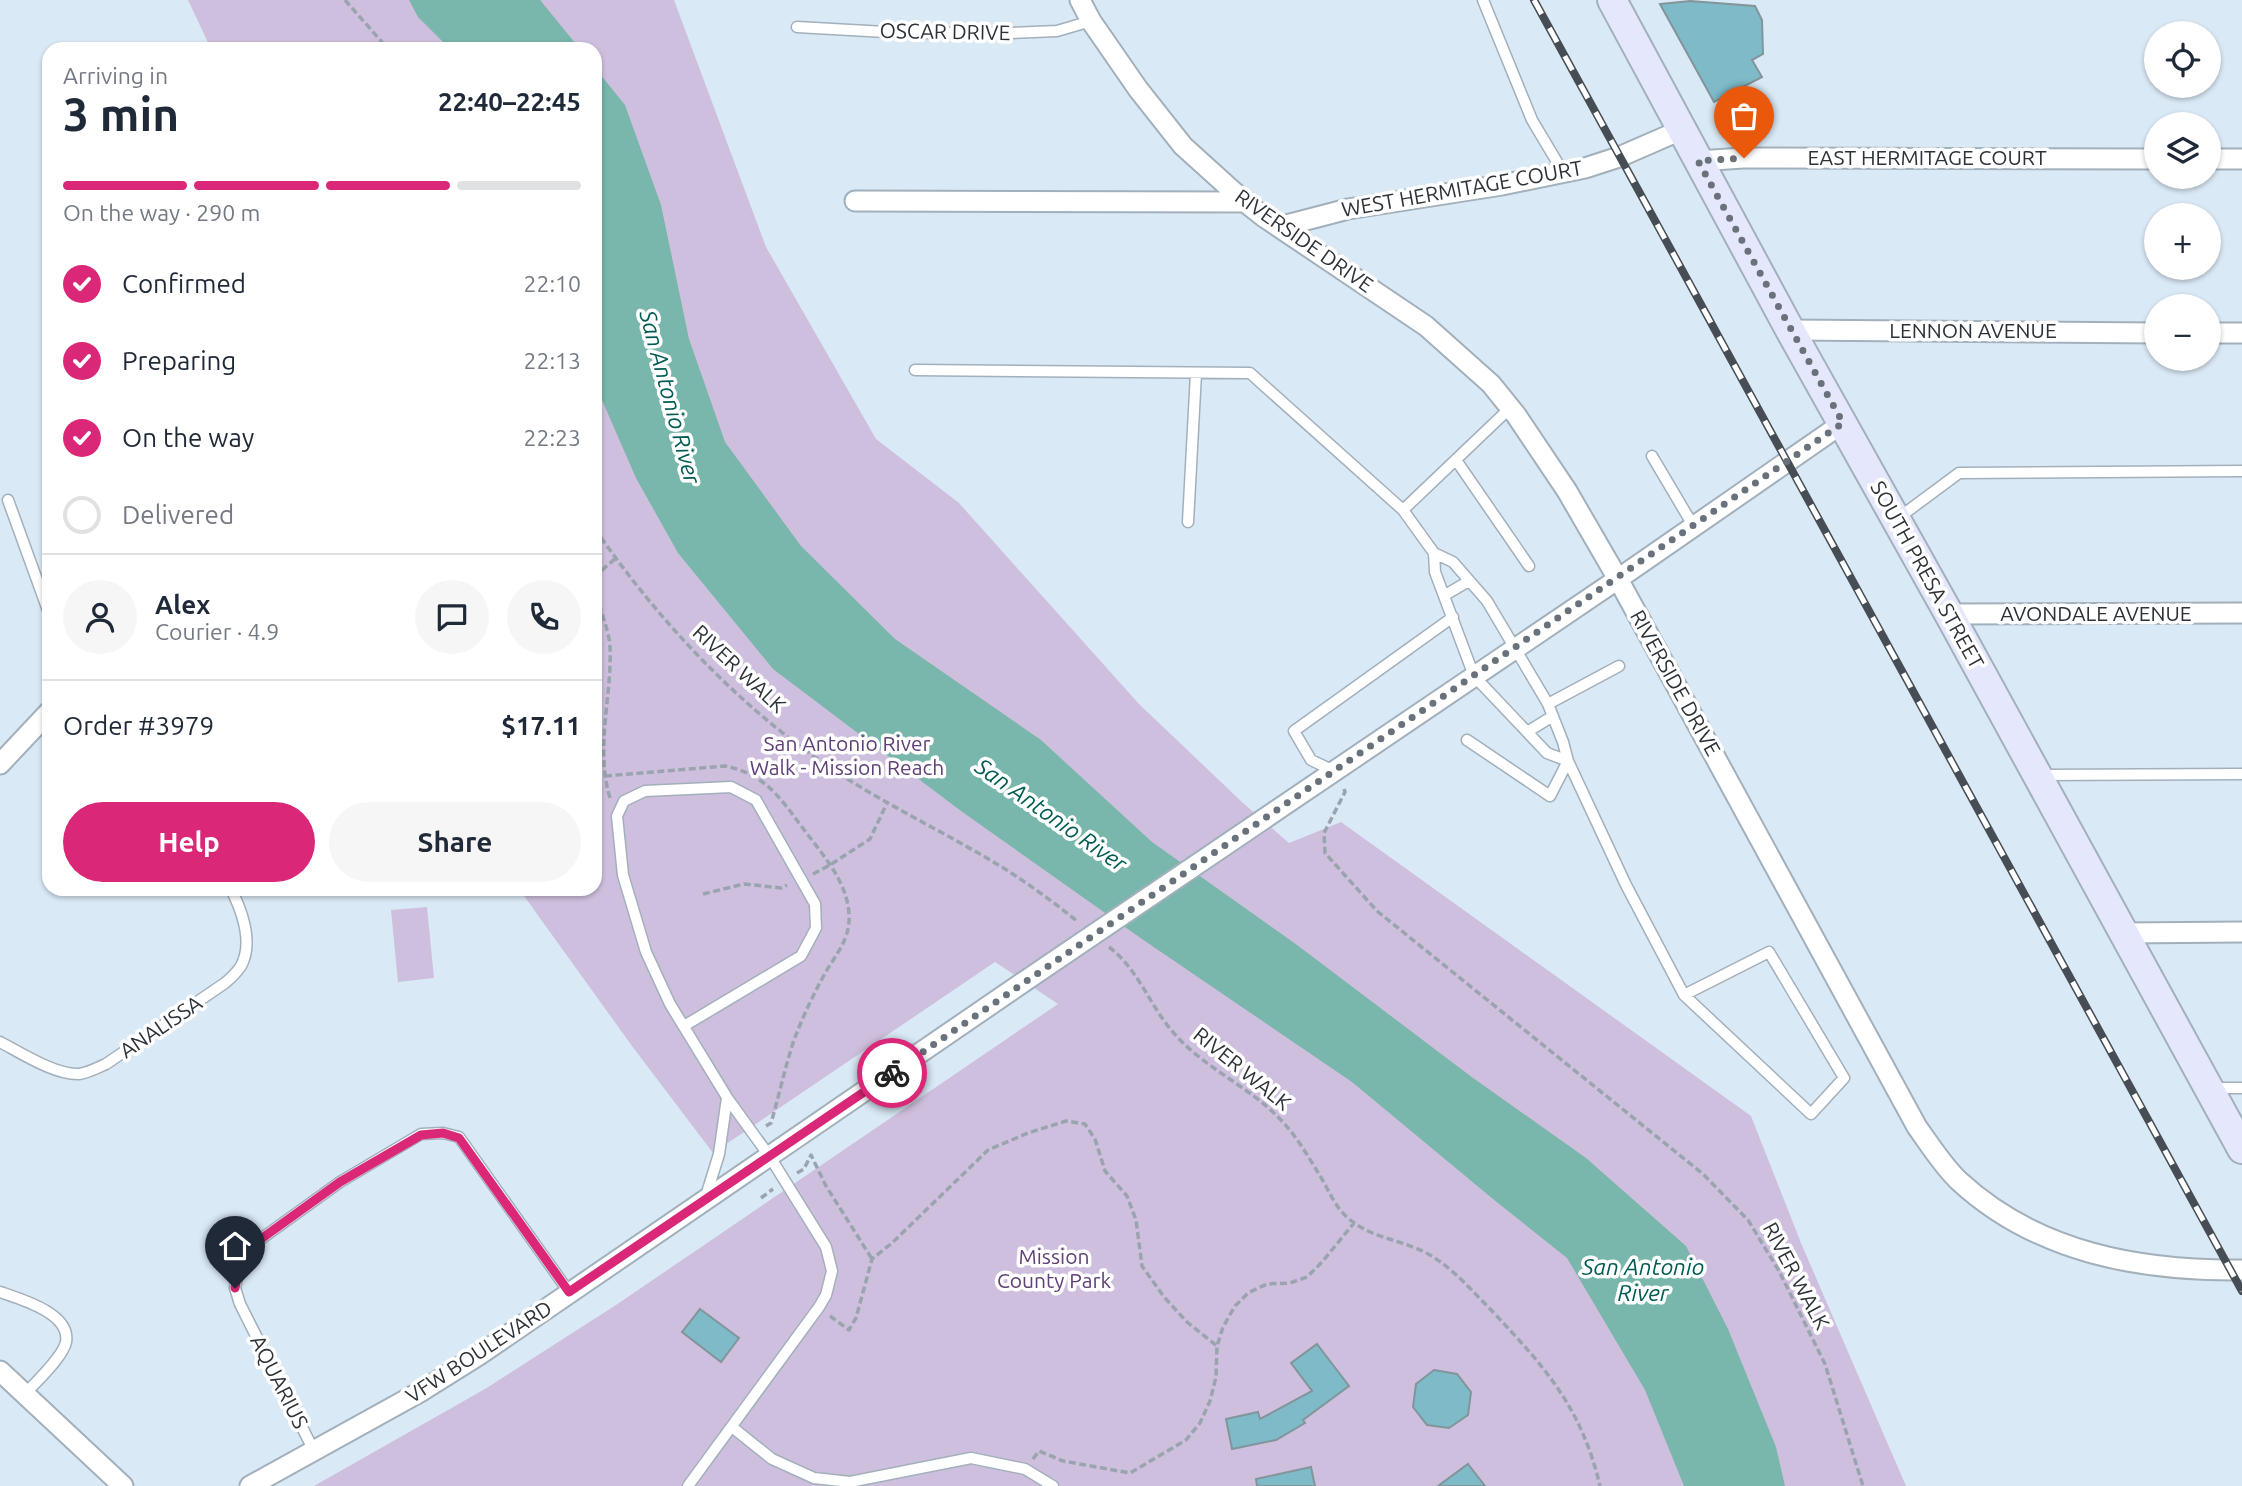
<!DOCTYPE html>
<meta charset="utf-8">
<style>
:root{--surface:#fff;--page:#f6f6f7;--text:#1f2937;--muted:#747a83;--line:#e0e1e3;--accent:#db2777}
body{margin:0;font-family:Ubuntu,sans-serif;background:var(--page);color:var(--text);height:100vh;display:flex;flex-direction:column;font-size:26px;white-space:nowrap}
*{box-sizing:border-box;margin:0}
p{font-size:23px;color:var(--muted)}
.icon{flex:none;width:38px;height:38px;fill:none;stroke:currentColor;stroke-width:2;stroke-linecap:round;stroke-linejoin:round}
.map{position:relative;flex:1;overflow:hidden}
.panel{position:absolute;left:42px;top:42px;width:560px;height:854px;display:flex;flex-direction:column;background:var(--surface);border-radius:21px;box-shadow:0 2px 5px #0004}
.panel>*{flex:none}
.fabs{position:absolute;left:2144px;top:21px;display:grid;gap:14px}
.fabs a{display:grid;place-items:center;width:77px;height:77px;border-radius:50%;background:var(--surface);box-shadow:0 2px 5px #0004;font-size:35px}
.pin{position:absolute;display:grid;place-items:center;width:60px;height:60px;color:#fff;margin:-72px -30px;border-radius:50% 50% 50% 0;rotate:-45deg;box-shadow:0 0 7px #0007}
.pin .icon{rotate:45deg}
.courier{position:absolute;display:grid;place-items:center;width:70px;height:70px;margin:-35px;border:5px solid #db2777;border-radius:50%;background:#fff;color:#222;box-shadow:0 2px 9px #0007}
.overview em{font-style:normal;font-weight:700}
.overview div{display:flex;flex-direction:column-reverse}
.overview{display:flex;align-items:center;justify-content:space-between;height:119px;padding:0 21px}
h1{font-size:46px;font-weight:700;line-height:52px}
.bar{display:grid;grid-template-columns:repeat(4,1fr);gap:10px 7px;align-content:center;height:84px;padding:0 21px}
.bar i{height:9px;border-radius:5px;background:var(--line)}
.bar .current{background:var(--accent)}
.bar p{grid-column:span 4}
.line{display:flex;align-items:center;gap:18px;padding:0 21px;border-top:2px solid var(--line)}
.line div{flex:1}
.round{display:grid;place-items:center;flex:none;width:74px;height:74px;border-radius:37px;background:var(--page)}
ol{padding:0 21px;list-style:none}
li{display:flex;align-items:center;gap:21px;height:77px}
li p{margin-inline-start:auto}
li .icon{padding:7px;border-radius:50%;background:var(--accent);color:#fff;stroke-width:4}
li:last-child{color:var(--muted)}
li i{width:38px;height:38px;border:4px solid var(--line);border-radius:50%}
.cta{display:flex;gap:14px;margin-top:auto;padding:14px 21px}
.cta a{flex:1;height:80px;border-radius:42px;background:var(--accent);color:#fff;font-size:28px;font-weight:700;line-height:80px;text-align:center}
.cta a+a{background:var(--page);color:var(--text)}
.map>svg:first-child{display:block}
.green{fill:#cfbfde}
.water{fill:#79b6ab}
.building{fill:#7ebac8;stroke:#81959a;stroke-width:2}
.lines{fill:none;stroke-linecap:round;stroke-linejoin:round}
.service-casing{stroke:#a2b0bc;stroke-width:13}
.minor-casing{stroke:#a2b0bc;stroke-width:23}
.secondary-casing{stroke:#a2b0bc;stroke-width:32}
.path{stroke:#99a4ae;stroke-width:3.5;stroke-dasharray:7 3.5;stroke-linecap:butt}
.service{stroke:#fff;stroke-width:10}
.minor{stroke:#fff;stroke-width:19}
.secondary{stroke:#e5e8fd;stroke-width:28}
.rail-casing{stroke:#464d54;stroke-width:8}
.rail{stroke:#fff;stroke-width:5;stroke-dasharray:16;stroke-linecap:butt}
.minor-bridge-casing{stroke:#a2b0bc;stroke-width:23;stroke-linecap:butt}
.minor-bridge{stroke:#fff;stroke-width:19}
.done{stroke:#69727a;stroke-width:7;stroke-dasharray:0 12.6}
.route{stroke:#db2777;stroke-width:9}
.labels{text-anchor:middle;stroke-width:7;stroke-linejoin:round;paint-order:stroke}
.street-label{font-size:21px;fill:#2c3237;stroke:#fff}
.park-label{font-size:21px;fill:#5f4077;stroke:#fff}
.water-label{font-size:23px;font-style:italic;fill:#005b52;stroke:#fff}
</style>
<div class="map">
<svg width="2242" height="1486" viewBox="0 0 2242 1486">
<rect width="100%" height="100%" fill="#dae9f6"/>
<path class="green" d="M188,0H674L766,247L876,439L959,503L1139,704L1242,802L1289,843L1341,822L1751,1116L1801,1243L1906,1486H314L485,1389L616,1305L1058,1004L995,962L713,1153L632,1046L519,889H595V49H211Z
M427,907L434,978L398,982L391,910Z"/>
<path class="water" d="M409,0H540L580,49H450L418,17Z
M595,68L625,105L661,205L689,339L725,442L801,546L895,639L1041,740L1152,842L1297,945L1473,1078L1586,1158L1686,1246L1728,1329L1776,1447L1785,1486H1684L1645,1390L1567,1258L1493,1199L1352,1082L1142,939L961,811L773,669L678,553L636,478L595,384Z"/>
<path class="building" d="M1690,1L1755,6L1762,20L1763,54L1752,60L1762,77L1714,102L1660,4Z
M700,1309L739,1338L721,1362L682,1332Z
M1317,1344L1349,1386L1303,1420L1305,1423L1276,1440L1232,1449L1226,1419L1258,1412L1260,1419L1312,1391L1291,1363Z
M1434,1370L1457,1374L1471,1392L1468,1415L1449,1428L1427,1425L1413,1407L1416,1384Z
M1468,1464L1485,1486H1438Z
M1311,1467L1315,1486H1257L1256,1479Z"/>
<g class="lines">
<defs>
<path id="service" d="M1483,0L1532,120L1563,172
M797,27L903,33H1010L1057,31L1091,21
M915,370L1250,373L1403,510L1434,553L1453,562L1487,601L1548,704L1563,742L1568,761L1547,753L1474,676L1435,572L1434,553
M1652,456L1694,527
M1456,460L1529,566
M8,500L49,613
M1403,510L1510,408
M1897,519L1959,473L2242,471
M1188,522L1196,373
M1445,595L1469,581
M1548,704L1619,666
M1527,732L1553,716
M1467,740L1550,796L1568,761
M1568,761L1626,885L1684,995L1769,952L1844,1078L1811,1114L1684,995
M1334,771L1311,760L1294,731L1453,617
M2042,775L2242,774
M684,1026L801,956L816,928L815,904L756,800L731,787L645,791L624,801L617,816L623,875L646,952L670,1004L728,1099L770,1157L826,1247L832,1271L826,1295L819,1307L688,1486
M0,1042C21,1053 55,1075 79,1074C88,1073 97,1068 106,1064L225,983C231,978 237,972 241,966C254,942 242,911 231,889
M2212,1088H2242
M706,1196L719,1154L727,1098
M0,1292C20,1299 71,1313 66,1342C63,1357 36,1382 25,1394
M732,1427L772,1459L814,1478L850,1482L971,1458L1025,1469L1053,1486
M314,1451L240,1304L235,1288L239,1267L247,1249L340,1182L421,1134L443,1133L459,1137L569,1292"/>
<path id="minor" d="M1080,0L1091,21L1138,89L1183,146L1245,202L1264,217L1426,326L1491,384L1516,415L1567,491L1618,579L1917,1127C1930,1145 1943,1166 1959,1181C2037,1253 2140,1271 2242,1270
M2208,159H2242
M1698,161L1743,158L2156,159
M855,201L1245,202
M1279,227L1348,209L1502,185L1585,168L1619,157L1681,130
M1790,330L2156,333
M2208,333H2242
M1949,614L2242,613
M0,764L49,712
M1280,808L1618,579L1843,423
M2124,933L2242,932
M0,1371L123,1486
M250,1486L420,1392L479,1355L1025,981"/>
<path id="secondary" d="M1612,0L1790,330L1949,614L2242,1149"/>
</defs>
<use href="#service" class="service-casing"/>
<use href="#minor" class="minor-casing"/>
<use href="#secondary" class="secondary-casing"/>
<path class="path" d="M345,0L388,49
M595,529C660,623 742,710 838,773C892,808 950,835 1005,869C1030,885 1055,903 1078,922
M605,776L725,766C764,774 779,796 802,827C821,853 847,880 849,914C851,940 834,956 823,977C812,997 802,1019 794,1040C785,1067 779,1096 771,1123L766,1126
M1344,789L1345,792L1324,833L1325,853L1377,911L1703,1174L1748,1220L1779,1271L1825,1364L1863,1486
M610,798C595,748 612,697 610,647C609,626 595,603 597,583C597,572 608,565 616,558
M813,874L830,865L870,839L887,803
M703,894L744,884L781,888L787,885
M1109,947C1138,969 1149,1004 1172,1031C1202,1067 1247,1085 1279,1118C1297,1136 1309,1158 1322,1179C1328,1190 1333,1201 1341,1211C1365,1239 1401,1238 1430,1255C1455,1270 1473,1292 1493,1312C1546,1368 1582,1409 1600,1486
M797,1173L804,1169L811,1155L826,1186L872,1259
M761,1198L773,1189
M830,1316L849,1330L856,1318L872,1259L892,1243L988,1150L1028,1133L1066,1121L1085,1124L1095,1139L1105,1171L1127,1196L1136,1220L1142,1266L1164,1297L1187,1322L1217,1346
M1033,1459L1039,1451L1063,1461L1130,1473L1186,1440L1200,1423L1210,1401L1216,1377L1217,1346L1223,1327L1235,1306L1248,1293L1267,1284L1290,1283L1307,1277L1322,1262L1354,1223"/>
<use href="#service" class="service"/>
<use href="#minor" class="minor"/>
<use href="#secondary" class="secondary"/>
<defs>
<path id="rail" d="M1534,0L2242,1291"/>
</defs>
<use href="#rail" class="rail-casing"/>
<use href="#rail" class="rail"/>
<defs>
<path id="minor-bridge" d="M1025,981L1280,808"/>
</defs>
<use href="#minor-bridge" class="minor-bridge-casing"/>
<use href="#minor-bridge" class="minor-bridge"/>
</g>
<g class="lines">
<path class="done" d="M892,1073L1843,423L1698,161L1744,158"/>
<path class="route" d="M235,1288L239,1267L247,1249L340,1182L421,1135L443,1133L459,1138L569,1292L892,1073"/>
</g>
<g class="labels">
<g class="street-label">
<text transform="translate(945 32) rotate(1)" y="7">OSCAR DRIVE</text>
<text x="1927" y="165">EAST HERMITAGE COURT</text>
<text transform="translate(1462 189) rotate(-10)" y="7">WEST HERMITAGE COURT</text>
<text transform="translate(1304 241) rotate(35)" y="7">RIVERSIDE DRIVE</text>
<text x="1973" y="338">LENNON AVENUE</text>
<text transform="translate(1927 575) rotate(61)" y="7">SOUTH PRESA STREET</text>
<text x="2096" y="621">AVONDALE AVENUE</text>
<text transform="translate(739 669) rotate(43)" y="7">RIVER WALK</text>
<text transform="translate(1675 683) rotate(61)" y="7">RIVERSIDE DRIVE</text>
<text transform="translate(161 1027) rotate(-34)" y="7">ANALISSA</text>
<text transform="translate(1242 1069) rotate(39)" y="7">RIVER WALK</text>
<text transform="translate(1796 1276) rotate(62)" y="7">RIVER WALK</text>
<text transform="translate(479 1352) rotate(-33)" y="7">VFW BOULEVARD</text>
<text transform="translate(279 1382) rotate(63)" y="7">AQUARIUS</text>
</g>
<g class="park-label">
<text x="847" y="751">San Antonio River<tspan x="847" dy="24">Walk - Mission Reach</tspan></text>
<text x="1054" y="1264">Mission<tspan x="1054" dy="24">County Park</tspan></text>
</g>
<g class="water-label">
<text transform="translate(670 397) rotate(75)" y="8">San Antonio River</text>
<text transform="translate(1051 815) rotate(35)" y="8">San Antonio River</text>
<text x="1643" y="1275">San Antonio<tspan x="1643" dy="26">River</tspan></text>
</g>
</g>
</svg>
<div class="fabs">
<a><svg class="icon" aria-label="locate" viewBox="0 0 24 24"><circle cx="12" cy="12" r="6"/><path d="M12 2v4M12 18v4M2 12h4M18 12h4"/></svg></a>
<a><svg class="icon" aria-label="layers" viewBox="0 0 24 24"><path d="M12 4l9 5-9 5-9-5zM3 14l9 5 9-5"/></svg></a>
<a>+</a>
<a>−</a>
</div>
<div class="pin" style="left:1744px;top:158px;background:#ea580c"><svg class="icon" aria-label="bag" viewBox="0 0 24 24"><path d="M5 8h14l-1 12H6zM9 8a3 3 0 0 1 6 0"/></svg></div>
<div class="pin" style="left:235px;top:1288px;background:#1f2937"><svg class="icon" aria-label="home" viewBox="0 0 24 24"><path d="M3 11l9-7 9 7M6 9v11h12V9"/></svg></div>
<div class="courier" style="left:892px;top:1073px"><svg class="icon" aria-label="bike" viewBox="0 0 24 24"><circle cx="6" cy="16" r="4"/><circle cx="18" cy="16" r="4"/><path d="M6 16l4-8h5l3 8M10 8l3 8H6M13 5h3"/></svg></div>
<section class="panel">
<div class="overview"><div><h1>3 min</h1><p>Arriving in</p></div><em>22:40–22:45</em></div>
<div class="bar"><i class="current"></i><i class="current"></i><i class="current"></i><i></i><p>On the way · 290 m</p></div>
<ol>
<li><svg class="icon" aria-label="check" viewBox="0 0 24 24"><path d="M5 12l5 5 9-10"/></svg>Confirmed<p>22:10</p></li>
<li><svg class="icon" aria-label="check" viewBox="0 0 24 24"><path d="M5 12l5 5 9-10"/></svg>Preparing<p>22:13</p></li>
<li><svg class="icon" aria-label="check" viewBox="0 0 24 24"><path d="M5 12l5 5 9-10"/></svg>On the way<p>22:23</p></li>
<li><i></i>Delivered</li>
</ol>
<div class="line" style="height:126px"><a class="round"><svg class="icon" aria-label="person" viewBox="0 0 24 24"><circle cx="12" cy="8" r="4"/><path d="M4 21q1-7 8-7t8 7"/></svg></a><div><b>Alex</b><p>Courier · 4.9</p></div><a class="round"><svg class="icon" aria-label="chat" viewBox="0 0 24 24"><path d="M4 5h16v11H9l-5 4z"/></svg></a><a class="round"><svg class="icon" aria-label="phone" viewBox="0 0 24 24"><path d="M5 4h4l2 5-3 2q2 4 5 5l2-3 5 2v4C11 20 4 13 5 4z"/></svg></a></div>
<div class="line" style="height:91px"><div>Order #3979</div><b>$17.11</b></div>
<div class="cta"><a>Help</a><a>Share</a></div>
</section>
</div>
